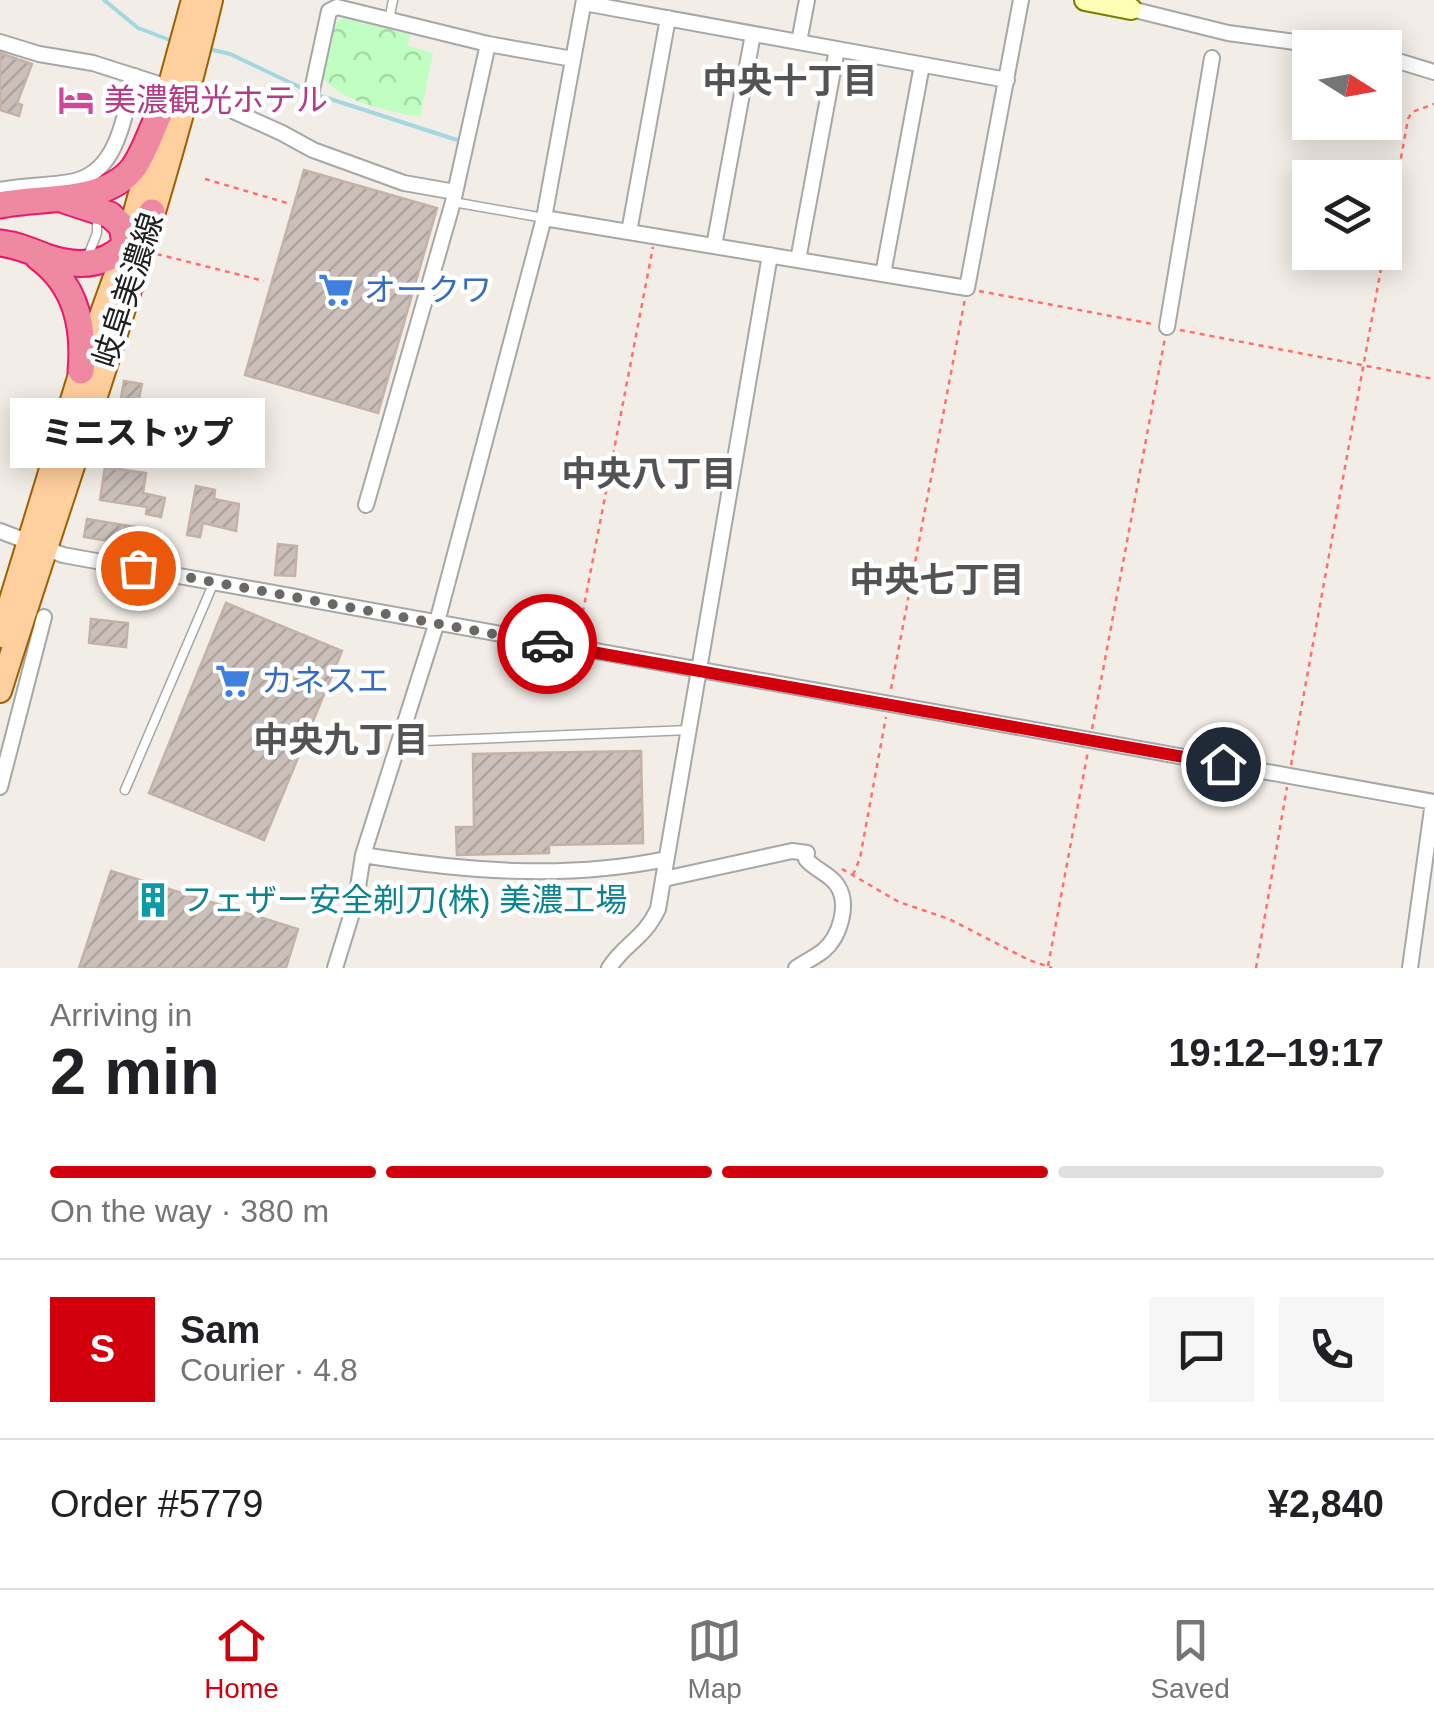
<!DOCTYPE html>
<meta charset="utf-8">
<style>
:root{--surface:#fff;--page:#f6f6f6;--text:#202124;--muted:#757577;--line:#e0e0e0;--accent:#d1000c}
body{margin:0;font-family:Arial,"Noto Sans JP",sans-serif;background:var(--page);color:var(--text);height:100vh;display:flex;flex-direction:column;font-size:38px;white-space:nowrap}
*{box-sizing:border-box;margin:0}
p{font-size:32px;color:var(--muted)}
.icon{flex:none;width:55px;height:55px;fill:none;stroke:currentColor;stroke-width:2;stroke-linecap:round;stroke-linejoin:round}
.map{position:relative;height:968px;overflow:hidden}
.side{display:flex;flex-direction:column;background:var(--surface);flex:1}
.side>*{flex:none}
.needle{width:65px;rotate:101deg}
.buttons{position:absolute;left:1292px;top:30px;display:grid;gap:20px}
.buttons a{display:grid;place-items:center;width:110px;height:110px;border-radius:0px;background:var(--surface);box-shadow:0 5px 25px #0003;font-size:50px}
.pin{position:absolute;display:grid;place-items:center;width:85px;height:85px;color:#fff;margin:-42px;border:5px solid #fff;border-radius:50%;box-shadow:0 2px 10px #0007}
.courier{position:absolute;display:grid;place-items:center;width:100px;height:100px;margin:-50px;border:8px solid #d1000c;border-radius:50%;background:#fff;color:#222;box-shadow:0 2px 12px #0007}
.bubble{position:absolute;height:70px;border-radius:0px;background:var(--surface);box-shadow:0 5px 25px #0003;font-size:32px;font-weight:800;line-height:70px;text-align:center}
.summary em{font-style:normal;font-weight:800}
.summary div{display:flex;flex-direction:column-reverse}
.summary{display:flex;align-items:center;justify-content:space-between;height:170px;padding:0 50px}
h1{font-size:65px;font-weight:800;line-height:75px}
.bar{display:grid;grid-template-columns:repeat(4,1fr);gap:15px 10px;align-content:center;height:120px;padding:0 50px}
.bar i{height:12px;border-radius:8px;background:var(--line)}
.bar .active{background:var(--accent)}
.bar p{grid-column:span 4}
.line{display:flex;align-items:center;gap:25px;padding:0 50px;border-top:2px solid var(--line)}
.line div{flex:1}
.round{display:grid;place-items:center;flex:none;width:105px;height:105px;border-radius:0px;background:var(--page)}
.menu{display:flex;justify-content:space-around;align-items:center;height:140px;border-top:2px solid var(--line);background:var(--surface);font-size:28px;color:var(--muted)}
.menu a{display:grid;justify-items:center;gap:5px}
.menu .active{color:var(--accent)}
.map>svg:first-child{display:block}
.park{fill:url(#park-crowns)}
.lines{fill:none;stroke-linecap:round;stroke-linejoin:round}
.stream{stroke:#a3d8e3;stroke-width:4}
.building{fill:url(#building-hatch);stroke:#c5b2a7;stroke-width:2.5}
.lane-casing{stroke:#a7a7a7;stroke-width:11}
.street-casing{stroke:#a7a7a7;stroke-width:18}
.secondary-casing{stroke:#787f00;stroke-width:24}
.primary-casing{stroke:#9d6000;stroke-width:26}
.highway-casing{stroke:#eb186c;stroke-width:29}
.path{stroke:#ff706a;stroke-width:2.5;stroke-dasharray:5 5;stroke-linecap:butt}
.lane{stroke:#fff;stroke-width:8}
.street{stroke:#fff;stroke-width:14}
.secondary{stroke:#fffeb7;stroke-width:20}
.primary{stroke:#ffcf9e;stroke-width:22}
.highway{stroke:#ef88a1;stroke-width:25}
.done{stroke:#6a6865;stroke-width:10;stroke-dasharray:0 18}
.route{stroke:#d1000c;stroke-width:12}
.labels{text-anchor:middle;stroke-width:9;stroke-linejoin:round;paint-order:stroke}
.hotel-label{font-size:32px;fill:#b23c85;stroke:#fff;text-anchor:start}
.street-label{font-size:32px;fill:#202020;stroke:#fff}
.shop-label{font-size:32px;fill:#366cbe;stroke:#fff;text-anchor:start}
.culture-label{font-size:32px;fill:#0d838f;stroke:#fff;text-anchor:start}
.neighbourhood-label{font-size:35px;font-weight:bold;fill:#535353;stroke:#fff}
</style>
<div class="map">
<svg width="1434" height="968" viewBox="0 0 1434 968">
<defs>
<pattern id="park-crowns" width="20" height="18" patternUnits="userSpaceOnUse" patternTransform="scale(2.5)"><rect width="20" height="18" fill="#c0fec2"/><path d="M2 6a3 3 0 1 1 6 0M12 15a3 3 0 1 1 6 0" fill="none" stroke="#a5d9a6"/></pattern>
<pattern id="building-hatch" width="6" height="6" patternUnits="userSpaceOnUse" patternTransform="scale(2.5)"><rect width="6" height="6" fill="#cabfb9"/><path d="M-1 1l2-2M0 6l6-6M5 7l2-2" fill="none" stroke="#ada49f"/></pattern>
</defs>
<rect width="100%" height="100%" fill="#f2ede6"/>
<path class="park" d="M344,17L410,35L408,46L433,53L420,117C388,111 343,103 322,77L335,23Z"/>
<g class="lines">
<path class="stream" d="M104,0L138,28L175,42
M209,49L230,54L306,90
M315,94L457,140"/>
</g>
<path class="building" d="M0,53L32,64L17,103L22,105L19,116L0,110Z
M304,170L437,208L378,413L245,375Z
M124,381L142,384L137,407L120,404Z
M105,467L146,473L143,493L165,498L161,517L146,514L147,507L100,500Z
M196,486L215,490L214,499L239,504L236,531L203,523L200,537L187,535Z
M87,519L142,528L139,546L84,537Z
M278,544L297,546L295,576L275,575Z
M226,603L342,651L264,840L149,793Z
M91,619L128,623L126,647L89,643Z
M641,751L643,843L549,845V853L457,855L456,827H474L473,754Z
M111,871L298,929L286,968H79Z"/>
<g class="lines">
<defs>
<path id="lane" d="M389,20L393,0
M453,202L544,218
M88,256L97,233V218
M399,742L689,730
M125,790L214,582"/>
<path id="street" d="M584,0L544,218L437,622L363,855C464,871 565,880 666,859
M584,3L1007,80
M1128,5L1131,9L1228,33L1339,48
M0,42L39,54L93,63L171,88
M799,42L807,0
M1385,57L1434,72
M312,90L329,11L337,7L488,44L573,59
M189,91L282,133L313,150L404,183L455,192
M0,190C23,185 47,186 70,182C119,174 123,116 135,76
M544,218L967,288L1021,0
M629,232L668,18
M714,246L753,34
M798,260L837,49
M883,274L922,65
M1167,327L1212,58
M366,505L453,202L488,44
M0,531L63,555L1434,802
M0,787L44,617
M664,879L792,851L807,853L806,859C815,870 830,874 837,885C850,904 840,937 823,951C815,957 805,962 796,968
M335,968L356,900L363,855
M609,968C625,943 644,939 658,909L770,255
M1410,968L1433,802"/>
<path id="secondary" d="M1085,0L1131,9"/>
<path id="primary" d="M0,636L81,371L125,249L193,0
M0,691C72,461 156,234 211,0"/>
<path id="highway" d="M64,200L110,215L122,226L132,283
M0,205C41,196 106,205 134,167C149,145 154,118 169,96
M0,243C17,245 31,251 46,257C98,275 125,255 152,212
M38,257C76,285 85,326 81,371"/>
</defs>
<use href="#lane" class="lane-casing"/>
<use href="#street" class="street-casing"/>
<use href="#secondary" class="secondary-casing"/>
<use href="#primary" class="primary-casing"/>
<use href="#highway" class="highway-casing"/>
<path class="path" d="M205,179L287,203
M1385,247L1408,119L1412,112L1434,104
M157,254L264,281
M979,291L1153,324
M1180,330L1434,379
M579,632L653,247
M891,689L965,299
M1092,729L1165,338
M1291,765L1384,252
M842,869L899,902L949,919L1029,960L1052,968
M853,875L860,858L886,717
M1048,966L1088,751
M1256,968L1287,787"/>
<use href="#lane" class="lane"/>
<use href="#street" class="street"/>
<use href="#secondary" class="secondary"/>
<use href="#primary" class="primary"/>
<use href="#highway" class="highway"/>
</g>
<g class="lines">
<path class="done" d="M138,568L547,644"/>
<path class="route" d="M547,644L1223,764"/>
</g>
<defs>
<symbol id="hotel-bare" viewBox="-9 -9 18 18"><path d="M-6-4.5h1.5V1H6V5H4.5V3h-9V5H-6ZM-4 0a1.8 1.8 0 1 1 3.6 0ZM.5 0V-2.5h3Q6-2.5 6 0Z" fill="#d1479c" stroke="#fff" stroke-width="2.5" paint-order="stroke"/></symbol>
<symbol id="supermarket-bare" viewBox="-9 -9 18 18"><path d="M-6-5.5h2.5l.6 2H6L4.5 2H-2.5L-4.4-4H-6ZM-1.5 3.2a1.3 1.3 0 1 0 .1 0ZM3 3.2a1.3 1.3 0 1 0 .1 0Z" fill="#3f7fe0" stroke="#fff" stroke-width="2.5" paint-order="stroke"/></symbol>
<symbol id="building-bare" viewBox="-9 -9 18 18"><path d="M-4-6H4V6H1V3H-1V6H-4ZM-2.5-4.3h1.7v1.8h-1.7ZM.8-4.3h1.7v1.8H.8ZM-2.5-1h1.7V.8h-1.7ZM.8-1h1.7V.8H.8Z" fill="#0f9aa8" stroke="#fff" stroke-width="2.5" paint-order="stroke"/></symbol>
</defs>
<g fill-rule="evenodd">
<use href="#hotel-bare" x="51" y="75" width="50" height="50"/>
<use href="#supermarket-bare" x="311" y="265" width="50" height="50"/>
<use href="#supermarket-bare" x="208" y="656" width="50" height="50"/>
<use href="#building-bare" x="128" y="875" width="50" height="50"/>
</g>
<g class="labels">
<g class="hotel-label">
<text x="104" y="111">美濃観光ホテル</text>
</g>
<g class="street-label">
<text transform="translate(128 290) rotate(-72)" y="11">岐阜美濃線</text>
</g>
<g class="shop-label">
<text x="364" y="301">オークワ</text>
<text x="261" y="692">カネスエ</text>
</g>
<g class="culture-label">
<text x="181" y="911">フェザー安全剃刀(株) 美濃工場</text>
</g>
<g class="neighbourhood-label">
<text x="790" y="93">中央十丁目</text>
<text x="649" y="486">中央八丁目</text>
<text x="937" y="592">中央七丁目</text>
<text x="341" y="752">中央九丁目</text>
</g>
</g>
</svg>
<div class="buttons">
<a><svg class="needle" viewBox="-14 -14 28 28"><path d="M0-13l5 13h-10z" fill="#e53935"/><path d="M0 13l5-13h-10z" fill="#757577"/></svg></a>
<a><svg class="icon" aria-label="layers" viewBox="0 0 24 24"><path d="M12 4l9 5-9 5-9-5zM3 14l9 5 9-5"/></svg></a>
</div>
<div class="pin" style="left:138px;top:568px;background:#ea580c"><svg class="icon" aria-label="bag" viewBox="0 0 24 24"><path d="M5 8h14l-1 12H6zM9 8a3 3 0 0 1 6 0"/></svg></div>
<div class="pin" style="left:1223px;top:764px;background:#1f2937"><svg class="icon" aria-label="home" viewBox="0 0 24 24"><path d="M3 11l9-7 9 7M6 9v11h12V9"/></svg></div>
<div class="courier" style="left:547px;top:644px"><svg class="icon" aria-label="car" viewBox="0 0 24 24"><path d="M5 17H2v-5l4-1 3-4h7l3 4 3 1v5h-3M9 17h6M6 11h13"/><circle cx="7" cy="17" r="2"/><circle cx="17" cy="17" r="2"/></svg></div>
<div class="bubble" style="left:10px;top:398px;width:255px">ミニストップ</div>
</div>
<section class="side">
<div class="summary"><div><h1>2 min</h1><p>Arriving in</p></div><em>19:12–19:17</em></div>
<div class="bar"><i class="active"></i><i class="active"></i><i class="active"></i><i></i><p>On the way · 380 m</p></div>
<div class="line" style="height:180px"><b class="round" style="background:var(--accent);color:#fff">S</b><div><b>Sam</b><p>Courier · 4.8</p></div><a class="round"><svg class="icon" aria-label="chat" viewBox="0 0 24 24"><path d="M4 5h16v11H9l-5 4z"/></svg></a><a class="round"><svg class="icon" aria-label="phone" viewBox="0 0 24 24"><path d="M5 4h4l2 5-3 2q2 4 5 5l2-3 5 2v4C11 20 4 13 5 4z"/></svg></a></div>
<div class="line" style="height:130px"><div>Order #5779</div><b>¥2,840</b></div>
</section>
<nav class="menu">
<a class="active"><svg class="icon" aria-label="home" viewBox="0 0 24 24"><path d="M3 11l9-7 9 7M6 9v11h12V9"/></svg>Home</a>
<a><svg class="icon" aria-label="map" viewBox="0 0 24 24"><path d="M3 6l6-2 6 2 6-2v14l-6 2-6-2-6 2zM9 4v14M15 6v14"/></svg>Map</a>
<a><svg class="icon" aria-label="saved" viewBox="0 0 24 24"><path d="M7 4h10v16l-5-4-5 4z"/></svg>Saved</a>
</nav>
